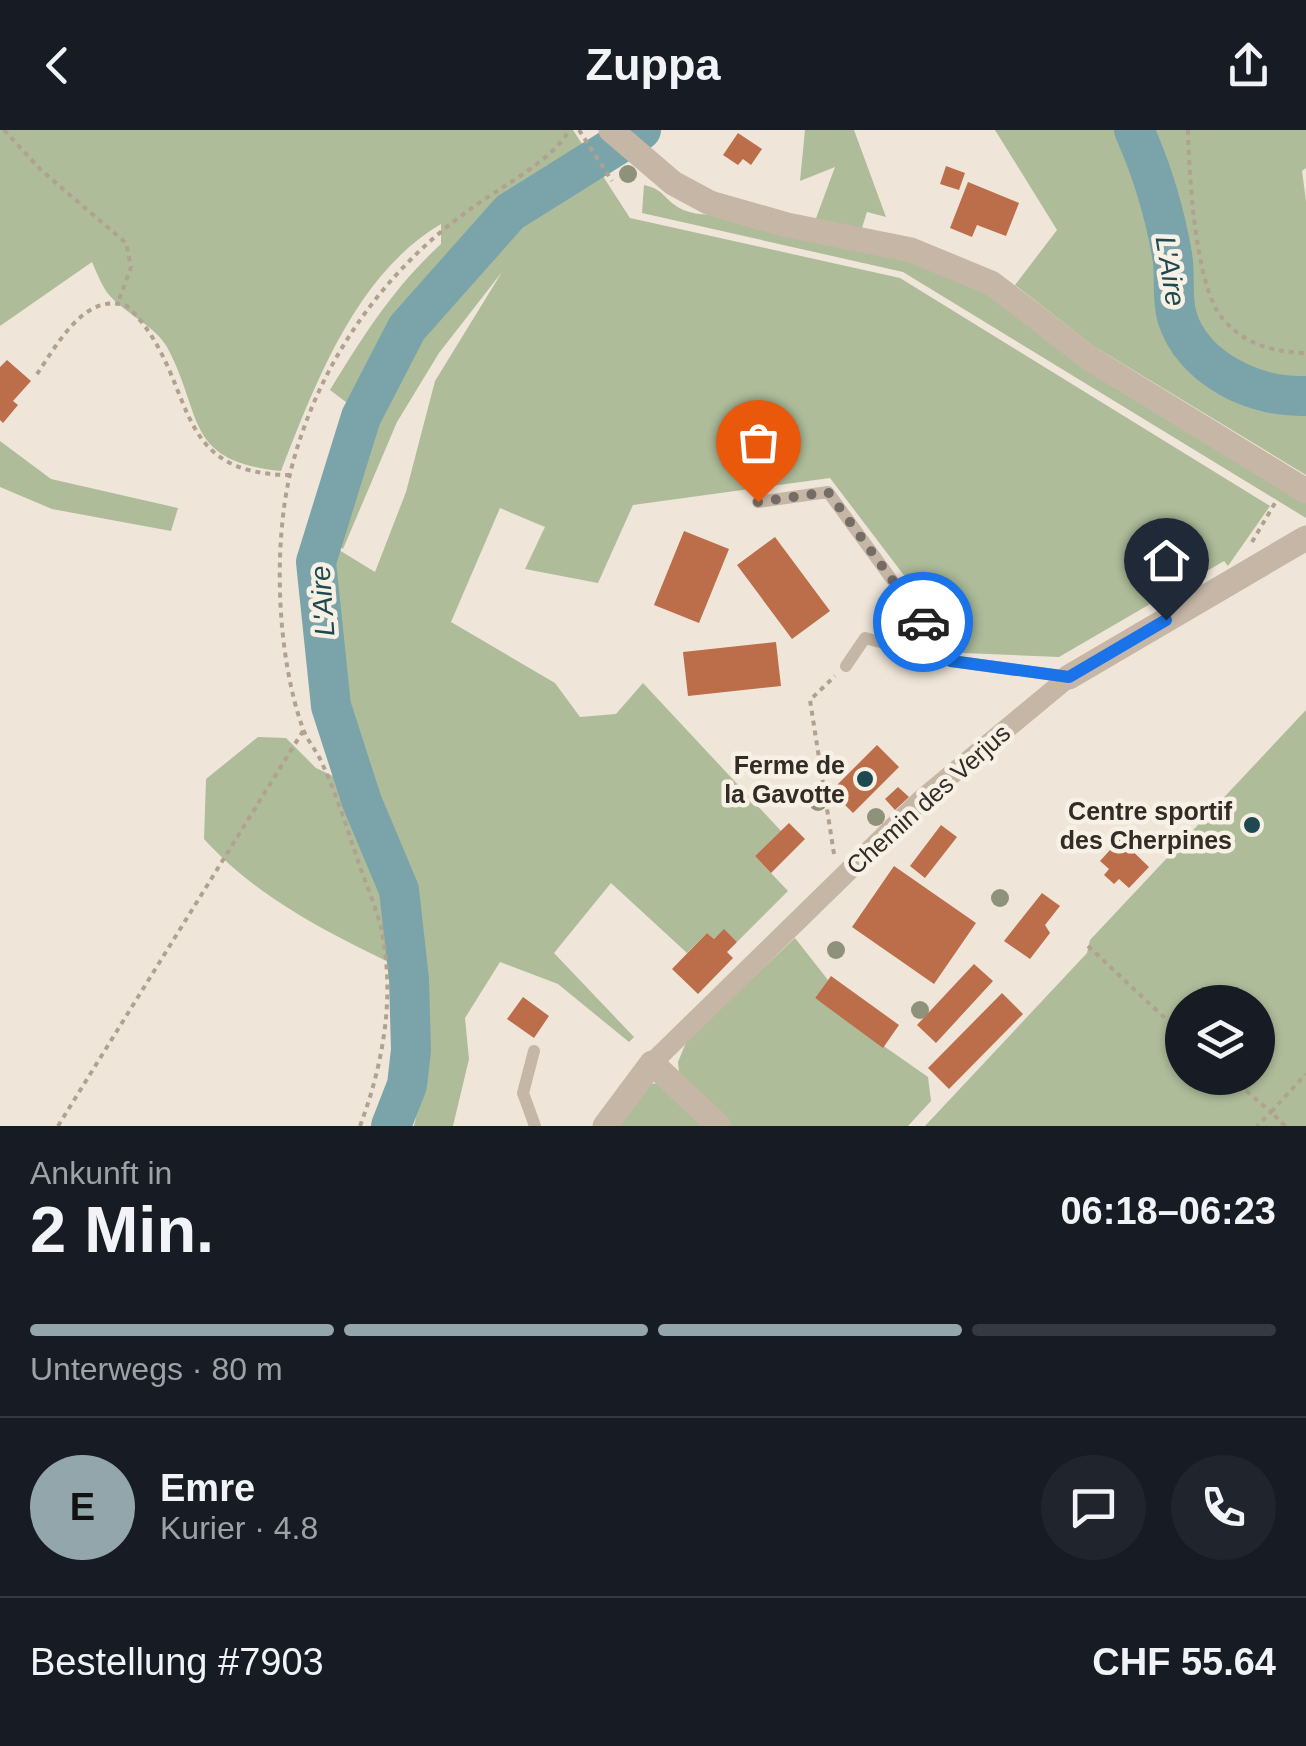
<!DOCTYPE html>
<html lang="de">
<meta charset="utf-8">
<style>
:root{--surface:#171b24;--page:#20242c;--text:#f1f3f6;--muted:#9ea1a6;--line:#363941;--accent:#92a6ab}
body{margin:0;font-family:Arial,sans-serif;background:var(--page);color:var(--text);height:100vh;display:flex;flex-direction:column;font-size:38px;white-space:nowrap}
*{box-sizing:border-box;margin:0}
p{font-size:32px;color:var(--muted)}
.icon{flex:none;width:55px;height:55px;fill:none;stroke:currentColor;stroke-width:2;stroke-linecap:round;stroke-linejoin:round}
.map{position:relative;height:996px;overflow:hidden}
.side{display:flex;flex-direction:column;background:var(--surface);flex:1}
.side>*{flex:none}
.controls{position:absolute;left:1165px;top:855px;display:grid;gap:20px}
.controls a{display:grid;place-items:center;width:110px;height:110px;border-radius:50%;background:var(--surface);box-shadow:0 2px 8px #0004;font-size:50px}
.pin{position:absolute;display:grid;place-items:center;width:85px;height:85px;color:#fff;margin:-102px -42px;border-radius:50% 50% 50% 0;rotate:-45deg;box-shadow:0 0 10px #0007}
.pin .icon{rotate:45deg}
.courier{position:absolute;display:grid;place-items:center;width:100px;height:100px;margin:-50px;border:8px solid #1a73e8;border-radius:50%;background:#fff;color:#222;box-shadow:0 2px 12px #0007}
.summary em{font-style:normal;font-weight:700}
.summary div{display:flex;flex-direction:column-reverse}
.summary{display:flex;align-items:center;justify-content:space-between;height:170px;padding:0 30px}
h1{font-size:65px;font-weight:700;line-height:75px}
.bar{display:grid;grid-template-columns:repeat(4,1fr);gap:15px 10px;align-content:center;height:120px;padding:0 30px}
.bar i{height:12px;border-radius:8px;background:var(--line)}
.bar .active{background:var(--accent)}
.bar p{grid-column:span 4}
.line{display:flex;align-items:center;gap:25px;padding:0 30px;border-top:2px solid var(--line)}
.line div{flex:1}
.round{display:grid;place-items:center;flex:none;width:105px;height:105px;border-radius:52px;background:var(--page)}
header{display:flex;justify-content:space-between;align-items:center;height:130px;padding:0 30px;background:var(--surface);font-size:45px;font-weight:700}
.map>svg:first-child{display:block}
.green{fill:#aebc9a;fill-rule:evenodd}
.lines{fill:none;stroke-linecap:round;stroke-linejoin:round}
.river{stroke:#7aa4a9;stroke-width:40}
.building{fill:#bc6d49}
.path{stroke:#b1a190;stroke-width:4;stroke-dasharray:5 5;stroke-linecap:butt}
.service{stroke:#c5b6a6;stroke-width:12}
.pedestrian{stroke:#c5b6a6;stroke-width:20}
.minor{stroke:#c5b6a6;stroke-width:25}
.tertiary{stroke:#c5b6a6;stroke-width:25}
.tree{fill:#8e927a}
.done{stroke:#746c65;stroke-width:10;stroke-dasharray:0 18}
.route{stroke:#1a73e8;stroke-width:12}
.poi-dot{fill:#1f4950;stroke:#f7f0e4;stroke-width:4}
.labels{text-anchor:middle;stroke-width:9;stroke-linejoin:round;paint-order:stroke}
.poi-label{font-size:25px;font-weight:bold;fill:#322b26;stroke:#f7f0e4;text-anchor:end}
.street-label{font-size:25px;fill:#322b26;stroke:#f7f0e4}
.water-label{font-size:28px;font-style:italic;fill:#1f4950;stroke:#f7f0e4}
</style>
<header><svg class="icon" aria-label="back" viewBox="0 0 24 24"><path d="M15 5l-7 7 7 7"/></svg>Zuppa<svg class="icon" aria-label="share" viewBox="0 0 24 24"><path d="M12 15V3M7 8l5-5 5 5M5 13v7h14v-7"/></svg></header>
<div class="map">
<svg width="1306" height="996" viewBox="0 0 1306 996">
<rect width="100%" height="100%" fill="#efe6d9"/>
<path class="green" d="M0,0H573L630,88L900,148L1270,376L1228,436L1224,431L1059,527L963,523L830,348L633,375L598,453L525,439L545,397L500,378L451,492L555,553L580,587L616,584L643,553L781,701L755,726L788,761L737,812L724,800L714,809L707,803L687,823L611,753L554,823L634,907L629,912L558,854L500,832L465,888L469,929L453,996H414L430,927L419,847C342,809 263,774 204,709L206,649L258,607L286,608L316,638L380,668L328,531L326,412L375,442L406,362L435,251L502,142L439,223L397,292L343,419L330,410L371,291L330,260C363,206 394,157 441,114V94C356,144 315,254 281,341C183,331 204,286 167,217C155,196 126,184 110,166C102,157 97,143 92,132L0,196Z
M805,0H854L886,87L867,82L861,101L815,91L835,37L800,51Z
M995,0H1306V38L1302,41L1306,71V345L1095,217L1015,155L1057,100Z
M644,55C660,59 661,63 672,73C686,85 705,85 722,85L911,131L961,148L1306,373V388L903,142L642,83Z
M0,311L51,349L178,378L171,401L52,379L0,357Z
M1306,580V996H925L1087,823L1090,810ZM1182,872H1258V948H1182Z
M795,808L828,850L815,868L928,947L931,971L908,996H726L679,943L678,932L687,910Z
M665,953L712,996H613L647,954Z"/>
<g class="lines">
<path class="river" d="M1134,0C1151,38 1165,84 1172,125C1176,145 1171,166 1177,187C1193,239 1255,268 1306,266
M391,996L407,955L411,920L409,849L399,760L362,672L331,576L316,432L361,287L407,198L510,82L641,0"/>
</g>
<path class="building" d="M738,3L762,19L751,35L743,29L738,35L723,25Z
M946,36L965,43L959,60L940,54Z
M968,52L1019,73L1006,106L977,95L972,107L950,98Z
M7,230L31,251L13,271L18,275L3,293L0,290V237Z
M684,401L729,419L699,493L654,475Z
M775,407L830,481L792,509L737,435Z
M776,512L781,556L688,566L683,522Z
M877,615L899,637L853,683L831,661Z
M898,657L909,667L895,680L885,669Z
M789,693L805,709L771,743L755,726Z
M941,695L957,707L925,748L910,736Z
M1120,709L1149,737L1129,758L1119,749L1114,754L1104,745L1109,739L1100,731Z
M894,736L976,793L934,854L852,797Z
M1042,763L1060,776L1045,795L1050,803L1030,829L1004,811Z
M724,799L737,812L727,822L733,828L698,864L672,839L707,803L714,809Z
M974,834L993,851L936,913L917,895Z
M831,846L899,895L883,918L815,868Z
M1002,863L1023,884L949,959L928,938Z
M523,867L549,886L534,908L507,889Z"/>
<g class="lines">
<path class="path" d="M4,0L41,40L126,113L131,137L118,173
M579,0L612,51
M1188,0C1189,43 1195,158 1223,189C1245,215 1274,222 1306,223
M37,244C57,215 85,161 127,176C200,246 164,344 290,345
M1252,412L1275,373
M834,724L810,570L835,546
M1088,816L1182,904
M1231,948L1271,982L1257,996
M58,996L303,601
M360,996C383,935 395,868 382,803C377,779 366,754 358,731C347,698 336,663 321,631C316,620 307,610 303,599C277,526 273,419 290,344C316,237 381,143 469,80C497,59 554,30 569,0
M1285,996L1271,982L1306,944"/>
<path class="service" d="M758,372L828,362L951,531
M846,536L865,508L951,531L1069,547
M534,921L523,963L535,996"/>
<path class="pedestrian" d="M652,933L922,669L1069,547"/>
<path class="minor" d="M1069,547L1306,408
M605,996L652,933L719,996"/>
<path class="tertiary" d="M611,0L673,53L710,73L787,95L911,120L991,153L1092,230L1306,361"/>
</g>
<g class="tree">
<circle cx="628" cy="44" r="9"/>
<circle cx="818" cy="672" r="9"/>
<circle cx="876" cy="687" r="9"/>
<circle cx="1000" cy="768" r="9"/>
<circle cx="836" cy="820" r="9"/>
<circle cx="920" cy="880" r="9"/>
</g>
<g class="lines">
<path class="done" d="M758,372L828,362L923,492"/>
<path class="route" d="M923,492L951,531L1069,547L1166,490"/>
</g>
<g class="poi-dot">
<circle cx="865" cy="649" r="10"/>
<circle cx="1252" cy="695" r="10"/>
</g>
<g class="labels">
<g class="poi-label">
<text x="845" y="644">Ferme de<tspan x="845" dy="29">la Gavotte</tspan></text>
<text x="1232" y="690">Centre sportif<tspan x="1232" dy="29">des Cherpines</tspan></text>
</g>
<g class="street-label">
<text transform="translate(928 669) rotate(-42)" y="9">Chemin des Verjus</text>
</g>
<g class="water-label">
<text transform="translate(1171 141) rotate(81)" y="10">L'Aire</text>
<text transform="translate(322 471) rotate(-94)" y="10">L'Aire</text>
</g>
</g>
</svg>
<div class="controls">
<a><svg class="icon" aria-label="layers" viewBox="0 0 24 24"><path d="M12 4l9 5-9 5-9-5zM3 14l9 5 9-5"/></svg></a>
</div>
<div class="pin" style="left:758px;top:372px;background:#ea580c"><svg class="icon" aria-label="bag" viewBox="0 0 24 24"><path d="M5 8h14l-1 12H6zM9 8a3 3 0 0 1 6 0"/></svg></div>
<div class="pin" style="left:1166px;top:490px;background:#1f2937"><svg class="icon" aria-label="home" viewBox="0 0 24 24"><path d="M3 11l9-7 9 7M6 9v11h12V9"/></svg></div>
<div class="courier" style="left:923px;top:492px"><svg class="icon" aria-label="car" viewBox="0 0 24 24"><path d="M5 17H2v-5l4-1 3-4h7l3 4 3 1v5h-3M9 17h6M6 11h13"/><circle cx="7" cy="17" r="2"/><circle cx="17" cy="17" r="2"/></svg></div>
</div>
<section class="side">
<div class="summary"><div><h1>2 Min.</h1><p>Ankunft in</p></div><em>06:18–06:23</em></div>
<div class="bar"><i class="active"></i><i class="active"></i><i class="active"></i><i></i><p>Unterwegs · 80 m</p></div>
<div class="line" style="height:180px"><b class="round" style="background:var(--accent);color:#111">E</b><div><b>Emre</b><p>Kurier · 4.8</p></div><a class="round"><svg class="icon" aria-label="chat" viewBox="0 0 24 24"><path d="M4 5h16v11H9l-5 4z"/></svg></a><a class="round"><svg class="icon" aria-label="phone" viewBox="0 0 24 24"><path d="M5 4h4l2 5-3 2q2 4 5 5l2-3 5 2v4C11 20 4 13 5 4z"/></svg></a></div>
<div class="line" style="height:130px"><div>Bestellung #7903</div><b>CHF 55.64</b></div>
</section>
